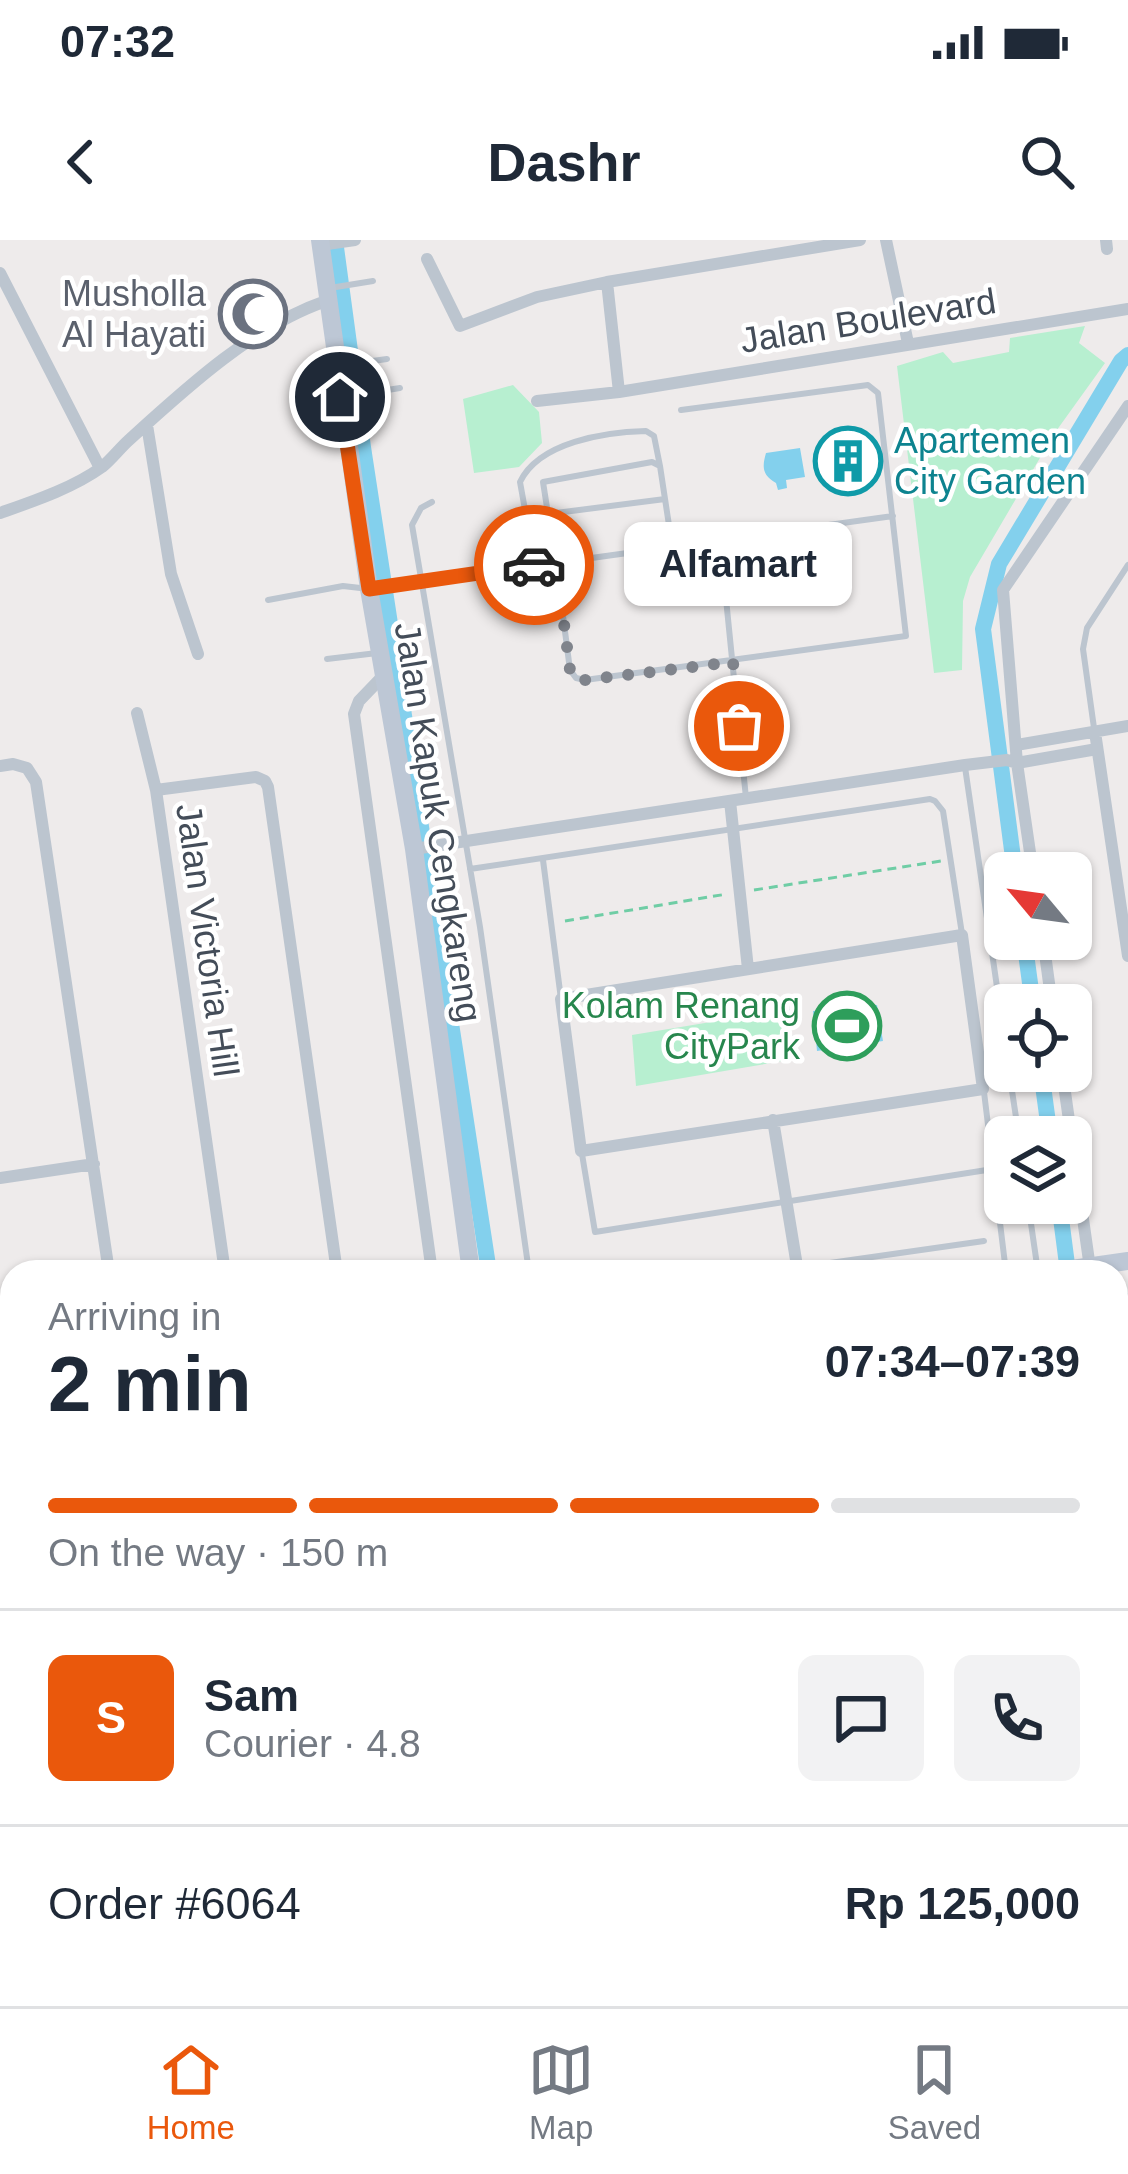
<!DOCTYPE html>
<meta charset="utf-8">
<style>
:root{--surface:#fff;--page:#f2f2f3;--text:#1f2937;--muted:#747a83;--line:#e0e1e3;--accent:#ea580c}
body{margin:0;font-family:Arial,sans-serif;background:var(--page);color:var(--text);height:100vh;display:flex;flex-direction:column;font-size:45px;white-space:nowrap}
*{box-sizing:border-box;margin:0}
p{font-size:39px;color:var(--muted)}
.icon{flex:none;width:66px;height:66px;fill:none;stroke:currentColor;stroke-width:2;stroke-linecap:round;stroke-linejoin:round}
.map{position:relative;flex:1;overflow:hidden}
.panel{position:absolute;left:0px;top:1020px;width:1128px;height:747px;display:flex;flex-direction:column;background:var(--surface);border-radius:36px 36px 0 0;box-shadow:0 3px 9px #0004}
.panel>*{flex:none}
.needle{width:78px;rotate:299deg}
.tools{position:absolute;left:984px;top:612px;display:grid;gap:24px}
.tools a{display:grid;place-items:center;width:108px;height:108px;border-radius:18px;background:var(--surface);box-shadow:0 3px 9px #0004;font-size:60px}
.pin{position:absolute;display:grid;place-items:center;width:102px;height:102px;color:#fff;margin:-51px;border:6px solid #fff;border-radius:50%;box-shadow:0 3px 12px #0007}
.courier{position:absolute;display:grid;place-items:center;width:120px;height:120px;margin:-60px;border:9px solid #ea580c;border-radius:50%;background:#fff;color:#222;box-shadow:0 3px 15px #0007}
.bubble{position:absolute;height:84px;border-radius:18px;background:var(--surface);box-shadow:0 3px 9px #0004;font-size:39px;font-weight:700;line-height:84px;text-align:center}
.headline em{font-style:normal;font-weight:700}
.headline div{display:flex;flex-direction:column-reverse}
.headline{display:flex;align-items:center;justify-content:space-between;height:204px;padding:0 48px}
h1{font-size:78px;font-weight:700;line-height:90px}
.bar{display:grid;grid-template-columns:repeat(4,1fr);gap:18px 12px;align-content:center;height:144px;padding:0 48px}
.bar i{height:15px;border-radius:9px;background:var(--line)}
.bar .selected{background:var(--accent)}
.bar p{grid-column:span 4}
.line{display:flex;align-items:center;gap:30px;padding:0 48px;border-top:3px solid var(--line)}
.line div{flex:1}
.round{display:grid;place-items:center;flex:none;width:126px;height:126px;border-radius:18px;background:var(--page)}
.status{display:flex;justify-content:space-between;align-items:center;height:84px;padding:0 60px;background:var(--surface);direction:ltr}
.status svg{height:33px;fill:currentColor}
header{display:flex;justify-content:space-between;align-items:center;height:156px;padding:0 48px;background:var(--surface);font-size:54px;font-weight:700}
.tabs{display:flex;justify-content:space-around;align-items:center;height:168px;border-top:3px solid var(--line);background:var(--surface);font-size:33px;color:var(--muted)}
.tabs a{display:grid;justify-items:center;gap:6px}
.tabs .selected{color:var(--accent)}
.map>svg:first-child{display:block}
.green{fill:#b7efd0}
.water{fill:#83d0ed}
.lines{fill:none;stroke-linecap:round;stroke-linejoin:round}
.canal{stroke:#83d0ed;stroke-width:16}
.path{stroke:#6fcda5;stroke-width:3;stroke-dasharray:9 6;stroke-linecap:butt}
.lane{stroke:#bcc5cf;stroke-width:6}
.street{stroke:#bcc5cf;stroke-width:12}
.secondary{stroke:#bdc7d5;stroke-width:18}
.done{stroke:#80848c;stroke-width:12;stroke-dasharray:0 21.6}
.route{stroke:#ea580c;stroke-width:15}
.labels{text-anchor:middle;stroke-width:9;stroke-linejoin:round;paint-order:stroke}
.worship-label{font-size:36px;fill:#5b616d;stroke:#fff;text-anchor:end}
.street-label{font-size:36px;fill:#444d59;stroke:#fff}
.culture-label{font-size:36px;fill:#0d838f;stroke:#fff;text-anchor:start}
.leisure-label{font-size:36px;fill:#27864d;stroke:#fff;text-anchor:end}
</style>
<div class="status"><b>07:32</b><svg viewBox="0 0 49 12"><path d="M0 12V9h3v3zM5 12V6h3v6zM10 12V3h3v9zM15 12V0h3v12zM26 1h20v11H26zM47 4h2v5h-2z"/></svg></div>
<header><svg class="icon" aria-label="back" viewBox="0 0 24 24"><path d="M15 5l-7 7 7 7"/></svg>Dashr<svg class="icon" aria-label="search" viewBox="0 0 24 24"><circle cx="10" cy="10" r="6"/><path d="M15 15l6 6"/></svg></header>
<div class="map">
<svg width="1128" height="1766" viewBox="0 0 1128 1766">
<rect width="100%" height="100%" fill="#eeebeb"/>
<path class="green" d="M1085,86L1079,103L1105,123L1054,194L970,337L963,361L962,430L934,433L897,126L943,112L953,123L1009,112L1010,98Z
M513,145L539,172L542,203L519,227L474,233L463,159Z
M790,769L794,819L636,846L632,795Z"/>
<path class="water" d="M800,208L805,237L786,240L787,248L778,250L776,243C762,235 762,227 766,213Z
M877,765L883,801L817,811L813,771Z"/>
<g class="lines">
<path class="canal" d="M335,0L363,207L489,1032
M1015,633L983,389L999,324L1121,121L1128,115
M1024,699L1033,765
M1041,831L1050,897
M1059,963L1068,1032
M1116,1371L1128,1436
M596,1755L597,1766"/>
<path class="path" d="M754,650L941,621
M565,681L727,654"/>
<path class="lane" d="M330,48L373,41
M343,125L387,119
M344,157L400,148
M665,259L548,274L543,242L652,222L660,226L672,305
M432,262L421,268L412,285L480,687L529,1032
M720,299L746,558
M556,322L570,430L576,438L585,440L906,396L878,153L868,145L681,170
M535,325L520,242C539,202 605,192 646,191L654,196L660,226
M268,360L343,346L369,349L893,276
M327,419L377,413
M1094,488L1083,409L1087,388L1128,325
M965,527L1005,802
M543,620L561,759
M470,629L930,559L935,561L943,571L962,694
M1009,831L1019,897
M984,852L1006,1032
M582,914L595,992L993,929
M1028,963L1038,1032
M767,1032L984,1001
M1128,1056C1112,1075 1125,1113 1128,1138
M1116,1182L1128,1180
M1116,1202L1128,1201
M532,1755L533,1766
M1114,1755L1116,1766"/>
<path class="street" d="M886,0L908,103
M1106,0L1107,9
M320,5L355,0
M427,19L460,86L537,57L607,42
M0,33L100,228
M619,152L607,42L860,0
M537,161L619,152L1128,69
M147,185L171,334L198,414
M0,273C34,261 73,248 102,227C112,219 119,209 129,200C185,149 253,86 326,61
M384,435L359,461L354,474L432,1032
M137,473L156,550
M1095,492L1128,716
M1016,505L1128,486
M0,526L13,524L27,528L36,542L109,1032
M730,561L748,729
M414,609L965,525L1007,520L1017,523L1097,509
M1033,633L1017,523L1003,350L1128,166
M962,695L983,849L581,911L561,759Z
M1043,699L1052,765
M1062,831L1090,1028
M773,880L798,1032
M0,938L94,924
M225,1032L156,550L256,537L265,541L268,547L337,1032
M0,1075L11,1176L7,1216
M0,1729L12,1704
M327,1755L329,1766
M439,1755L440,1766
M635,1755L636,1766
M769,1755L770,1766
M866,1755L867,1766
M904,1755L906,1766
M1002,1755L1004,1766
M96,1766L101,1755
M229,1766L235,1755"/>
<path class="secondary" d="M320,0L369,349L414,609L471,1032
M1051,1032L1128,1021
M1116,1228L1128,1313
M1116,1340L1128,1338
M1116,1550L1128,1631
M571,1755L572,1766"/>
</g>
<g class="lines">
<path class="done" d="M534,325L556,322L570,430L576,439L585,440L733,422L739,486"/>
<path class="route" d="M340,157L369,349L534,325"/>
</g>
<defs>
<symbol id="mosque-ring" viewBox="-11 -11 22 22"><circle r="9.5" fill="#fff" stroke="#6b7280" stroke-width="1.5"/><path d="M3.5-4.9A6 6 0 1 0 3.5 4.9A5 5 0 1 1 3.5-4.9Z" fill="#6b7280"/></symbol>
<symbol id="building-ring" viewBox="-11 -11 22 22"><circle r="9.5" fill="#fff" stroke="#0f9aa8" stroke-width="1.5"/><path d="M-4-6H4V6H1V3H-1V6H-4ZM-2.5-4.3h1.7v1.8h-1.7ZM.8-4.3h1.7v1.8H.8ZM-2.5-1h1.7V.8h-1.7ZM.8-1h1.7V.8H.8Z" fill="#0f9aa8"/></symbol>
<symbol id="stadium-ring" viewBox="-11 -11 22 22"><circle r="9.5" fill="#fff" stroke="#2e9e5b" stroke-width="1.5"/><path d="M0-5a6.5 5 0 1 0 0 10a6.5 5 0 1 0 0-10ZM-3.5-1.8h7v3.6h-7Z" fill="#2e9e5b"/></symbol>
</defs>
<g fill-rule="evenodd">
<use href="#mosque-ring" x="215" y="36" width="76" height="76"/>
<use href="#building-ring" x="810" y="183" width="76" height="76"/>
<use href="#stadium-ring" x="809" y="748" width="76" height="76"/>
</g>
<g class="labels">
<g class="worship-label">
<text x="206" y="66">Musholla<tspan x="206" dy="41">Al Hayati</tspan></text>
</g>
<g class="street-label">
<text transform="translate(868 80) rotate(-9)" y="13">Jalan Boulevard</text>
<text transform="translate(439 582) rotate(81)" y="13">Jalan Kapuk Cengkareng</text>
<text transform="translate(208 700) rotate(82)" y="13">Jalan Victoria Hill</text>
</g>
<g class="culture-label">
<text x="894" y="213">Apartemen<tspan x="894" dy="41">City Garden</tspan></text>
</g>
<g class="leisure-label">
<text x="800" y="778">Kolam Renang<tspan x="800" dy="41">CityPark</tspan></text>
</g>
</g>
</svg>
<div class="tools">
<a><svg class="needle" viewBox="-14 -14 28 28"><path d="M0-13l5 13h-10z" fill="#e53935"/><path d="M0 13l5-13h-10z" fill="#747a83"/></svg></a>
<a><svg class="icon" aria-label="locate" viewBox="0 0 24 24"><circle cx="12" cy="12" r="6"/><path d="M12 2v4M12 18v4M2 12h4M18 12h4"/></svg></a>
<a><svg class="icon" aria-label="layers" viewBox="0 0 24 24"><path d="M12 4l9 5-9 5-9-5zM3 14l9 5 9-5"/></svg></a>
</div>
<div class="pin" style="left:739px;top:486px;background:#ea580c"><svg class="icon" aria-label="bag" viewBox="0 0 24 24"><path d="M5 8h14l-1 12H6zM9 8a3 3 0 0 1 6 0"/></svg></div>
<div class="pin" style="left:340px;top:157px;background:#1f2937"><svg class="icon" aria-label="home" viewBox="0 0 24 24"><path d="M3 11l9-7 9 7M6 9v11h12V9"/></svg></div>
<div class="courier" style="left:534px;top:325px"><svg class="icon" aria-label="car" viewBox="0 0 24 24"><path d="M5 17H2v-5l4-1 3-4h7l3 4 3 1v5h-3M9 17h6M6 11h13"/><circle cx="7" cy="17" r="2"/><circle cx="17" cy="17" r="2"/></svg></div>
<div class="bubble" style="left:624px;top:282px;width:228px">Alfamart</div>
<section class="panel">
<div class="headline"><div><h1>2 min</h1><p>Arriving in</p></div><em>07:34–07:39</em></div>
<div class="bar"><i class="selected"></i><i class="selected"></i><i class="selected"></i><i></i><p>On the way · 150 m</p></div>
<div class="line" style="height:216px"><b class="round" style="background:var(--accent);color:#fff">S</b><div><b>Sam</b><p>Courier · 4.8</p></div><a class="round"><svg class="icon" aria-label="chat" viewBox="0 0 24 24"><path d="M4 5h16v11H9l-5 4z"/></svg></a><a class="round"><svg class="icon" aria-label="phone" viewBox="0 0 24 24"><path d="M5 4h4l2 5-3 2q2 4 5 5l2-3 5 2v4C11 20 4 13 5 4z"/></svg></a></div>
<div class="line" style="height:156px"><div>Order #6064</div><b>Rp 125,000</b></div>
</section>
</div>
<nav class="tabs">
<a class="selected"><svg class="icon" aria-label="home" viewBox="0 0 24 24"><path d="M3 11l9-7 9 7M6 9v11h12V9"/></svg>Home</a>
<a><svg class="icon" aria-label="map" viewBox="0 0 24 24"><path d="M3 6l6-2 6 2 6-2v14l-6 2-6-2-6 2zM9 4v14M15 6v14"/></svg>Map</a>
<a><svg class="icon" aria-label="saved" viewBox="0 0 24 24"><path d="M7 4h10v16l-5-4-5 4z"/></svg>Saved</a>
</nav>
